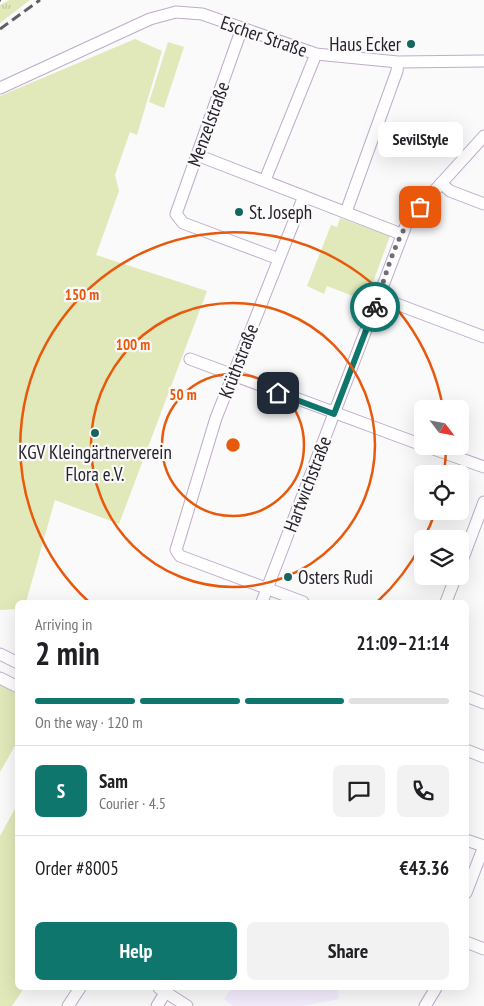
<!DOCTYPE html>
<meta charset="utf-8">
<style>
:root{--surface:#fff;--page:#f2f2f2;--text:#202124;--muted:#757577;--line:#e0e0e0;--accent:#0f766e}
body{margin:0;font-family:"PT Sans Narrow",sans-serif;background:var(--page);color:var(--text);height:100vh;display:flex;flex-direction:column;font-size:19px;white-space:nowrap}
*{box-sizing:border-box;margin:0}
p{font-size:16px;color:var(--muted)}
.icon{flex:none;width:28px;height:28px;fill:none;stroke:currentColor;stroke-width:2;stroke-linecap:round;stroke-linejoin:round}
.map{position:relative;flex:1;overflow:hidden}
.panel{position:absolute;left:15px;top:600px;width:454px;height:390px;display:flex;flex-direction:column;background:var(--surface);border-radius:8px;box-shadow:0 5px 20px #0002}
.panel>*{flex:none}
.needle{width:32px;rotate:122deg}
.fabs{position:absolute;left:414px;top:400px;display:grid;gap:10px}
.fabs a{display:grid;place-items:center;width:55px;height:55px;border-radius:8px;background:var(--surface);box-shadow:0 5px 20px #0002;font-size:25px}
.pin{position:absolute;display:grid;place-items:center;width:42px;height:42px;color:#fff;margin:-21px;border-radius:10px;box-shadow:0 2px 8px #0006}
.courier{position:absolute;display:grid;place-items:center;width:50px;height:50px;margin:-25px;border:4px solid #0f766e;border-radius:50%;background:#fff;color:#222;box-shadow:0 1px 6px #0007}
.bubble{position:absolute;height:35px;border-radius:8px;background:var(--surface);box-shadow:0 5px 20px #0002;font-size:16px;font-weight:700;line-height:35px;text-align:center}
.summary em{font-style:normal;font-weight:700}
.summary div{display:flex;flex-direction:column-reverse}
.summary{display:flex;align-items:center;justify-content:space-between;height:85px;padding:0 20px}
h1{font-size:32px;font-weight:700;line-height:38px}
.bar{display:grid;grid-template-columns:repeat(4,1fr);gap:8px 5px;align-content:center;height:60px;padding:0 20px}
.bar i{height:6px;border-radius:4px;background:var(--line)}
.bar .selected{background:var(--accent)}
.bar p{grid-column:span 4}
.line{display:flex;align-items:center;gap:12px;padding:0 20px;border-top:1px solid var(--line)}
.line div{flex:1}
.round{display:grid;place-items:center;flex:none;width:52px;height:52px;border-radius:8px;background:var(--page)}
.action{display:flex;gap:10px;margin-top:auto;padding:10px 20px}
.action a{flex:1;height:58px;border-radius:8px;background:var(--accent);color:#fff;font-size:20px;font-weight:700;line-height:58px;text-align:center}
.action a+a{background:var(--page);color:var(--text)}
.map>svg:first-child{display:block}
.education{fill:#f4edfe}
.grass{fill:url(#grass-tufts)}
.green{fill:#e1e8b9}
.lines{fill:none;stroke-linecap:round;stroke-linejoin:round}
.minor-casing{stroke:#bfaccb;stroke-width:13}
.minor{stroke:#fff;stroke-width:11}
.rail{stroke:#625d65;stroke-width:3;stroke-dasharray:10 5;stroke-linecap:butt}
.done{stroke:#726d74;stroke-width:5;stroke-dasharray:0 9}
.route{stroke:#0f766e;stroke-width:6}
.ring{fill:none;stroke:#e8590c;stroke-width:2.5}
.poi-dot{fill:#186560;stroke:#fafafa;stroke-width:2}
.labels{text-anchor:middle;stroke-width:4.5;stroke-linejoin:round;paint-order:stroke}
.street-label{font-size:19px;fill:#28212c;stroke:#fafafa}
.poi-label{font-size:19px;fill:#28212c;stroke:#fafafa;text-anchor:start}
.centre{fill:#e8590c;stroke:#fafafa;stroke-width:2.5}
.ring-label{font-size:15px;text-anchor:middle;font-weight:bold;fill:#e8590c;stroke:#fafafa;stroke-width:4.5;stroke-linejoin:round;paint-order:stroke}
</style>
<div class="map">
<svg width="484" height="1006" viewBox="0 0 484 1006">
<defs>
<pattern id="grass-tufts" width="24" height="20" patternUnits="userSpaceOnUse" patternTransform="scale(1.25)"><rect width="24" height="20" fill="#e1e8b9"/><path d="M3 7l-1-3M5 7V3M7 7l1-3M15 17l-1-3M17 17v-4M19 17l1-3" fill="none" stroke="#c1c79f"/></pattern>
</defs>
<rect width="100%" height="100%" fill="#fafafa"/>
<path class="education" d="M231,988H337L339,999L302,1006H233L224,999Z"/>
<path class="grass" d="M9,0H30L0,23V5Z"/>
<path class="green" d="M135,39L162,51L137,135L130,132L115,175L119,191L96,255L207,291L119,524L55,500L26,602H18L17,609L0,610V96Z
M168,42L184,47L164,108L149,102Z
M340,218L390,236L366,301L327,286L324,294L307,286L331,225L337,227Z
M0,685L18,694L17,742L0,772Z
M17,805L18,988H24L12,1006H0V836Z"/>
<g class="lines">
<defs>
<path id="minor" d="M242,28L176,214L183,223L279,259
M0,88L150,19L176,12L202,14L316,54L398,62L484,61
M197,155L401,234
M265,180L316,54
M441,183L450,191L484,204
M346,212L397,71L398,62
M378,297L484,337
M190,359L422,445
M425,446L484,467
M460,566L484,502
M262,602L408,220L484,136
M303,602L180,556L176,550L216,418L304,196
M446,602L456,576
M0,654L18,663
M0,678L18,687
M466,696L484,703
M466,750L484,757
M466,840L484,846
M466,893L484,846
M466,942L484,949
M159,988L187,1006
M68,1006L80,988
M157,1006L168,988
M425,1006L436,988"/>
</defs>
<use href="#minor" class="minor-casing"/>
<use href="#minor" class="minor"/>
<path class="rail" d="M0,0H1
M0,29L40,0"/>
</g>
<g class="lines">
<path class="done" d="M375,307C387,273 395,234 420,207"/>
<path class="route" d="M278,393L334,414L375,307"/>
</g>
<g class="ring">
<circle cx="233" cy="445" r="71"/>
<circle cx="233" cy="445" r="142"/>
<path d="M446 447A213 213 0 0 1 444 473M435 513A213 213 0 0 1 424 538M422 543A213 213 0 0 1 377 602M89 602A213 213 0 1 1 443 408"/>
</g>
<g class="poi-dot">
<circle cx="411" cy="44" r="5"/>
<circle cx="239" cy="212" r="5"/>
<circle cx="95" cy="433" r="5"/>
<circle cx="288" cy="577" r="5"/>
</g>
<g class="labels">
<g class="street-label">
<text transform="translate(264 36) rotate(19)" y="7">Escher Straße</text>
<text transform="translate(208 124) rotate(-70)" y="7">Menzelstraße</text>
<text transform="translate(238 361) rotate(-69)" y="7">Krüthstraße</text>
<text transform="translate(307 484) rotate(-69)" y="7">Hartwichstraße</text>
</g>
<g class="poi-label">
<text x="401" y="51" text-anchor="end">Haus Ecker</text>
<text x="249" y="219">St. Joseph</text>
<text x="95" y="459" text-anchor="middle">KGV Kleingärtnerverein<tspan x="95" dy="22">Flora e.V.</tspan></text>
<text x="298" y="584">Osters Rudi</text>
</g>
</g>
<circle cx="233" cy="445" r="8" class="centre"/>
<g class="ring-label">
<text x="82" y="300">150 m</text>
<text x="133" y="350">100 m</text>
<text x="183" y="400">50 m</text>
</g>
</svg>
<div class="fabs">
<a><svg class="needle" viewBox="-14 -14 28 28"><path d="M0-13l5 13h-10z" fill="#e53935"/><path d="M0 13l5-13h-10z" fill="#757577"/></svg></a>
<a><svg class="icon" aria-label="locate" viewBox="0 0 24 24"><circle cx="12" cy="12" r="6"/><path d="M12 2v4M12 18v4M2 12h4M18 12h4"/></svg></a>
<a><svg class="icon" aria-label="layers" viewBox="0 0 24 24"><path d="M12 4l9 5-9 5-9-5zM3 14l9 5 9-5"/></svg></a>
</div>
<div class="pin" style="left:420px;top:207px;background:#ea580c"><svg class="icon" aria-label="bag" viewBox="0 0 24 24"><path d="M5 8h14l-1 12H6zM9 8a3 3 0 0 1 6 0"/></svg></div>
<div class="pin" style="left:278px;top:393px;background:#1f2937"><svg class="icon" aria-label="home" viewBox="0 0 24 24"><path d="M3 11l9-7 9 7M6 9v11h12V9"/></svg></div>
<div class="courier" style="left:375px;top:307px"><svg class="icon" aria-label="bike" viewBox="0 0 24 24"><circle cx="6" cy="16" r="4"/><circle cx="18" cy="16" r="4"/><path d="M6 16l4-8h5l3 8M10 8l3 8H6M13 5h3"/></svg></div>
<div class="bubble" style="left:378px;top:122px;width:85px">SevilStyle</div>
<section class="panel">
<div class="summary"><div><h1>2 min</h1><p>Arriving in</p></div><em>21:09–21:14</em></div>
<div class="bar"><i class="selected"></i><i class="selected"></i><i class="selected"></i><i></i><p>On the way · 120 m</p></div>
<div class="line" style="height:90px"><b class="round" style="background:var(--accent);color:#fff">S</b><div><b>Sam</b><p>Courier · 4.5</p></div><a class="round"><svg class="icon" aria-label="chat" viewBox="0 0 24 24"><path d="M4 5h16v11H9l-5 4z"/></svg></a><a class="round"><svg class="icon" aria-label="phone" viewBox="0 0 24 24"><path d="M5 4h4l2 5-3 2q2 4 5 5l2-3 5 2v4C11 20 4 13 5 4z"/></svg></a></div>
<div class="line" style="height:65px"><div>Order #8005</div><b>€43.36</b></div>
<div class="action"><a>Help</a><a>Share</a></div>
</section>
</div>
